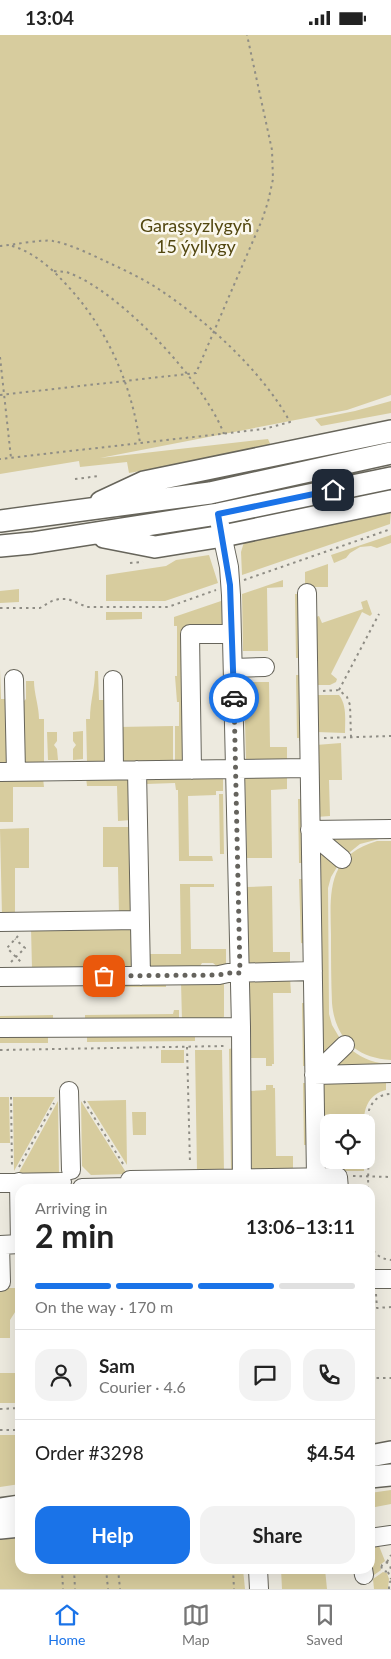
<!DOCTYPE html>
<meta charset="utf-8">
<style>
:root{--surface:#fff;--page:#f2f2f2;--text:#222;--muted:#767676;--line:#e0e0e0;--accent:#1a73e8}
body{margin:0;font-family:Lato,sans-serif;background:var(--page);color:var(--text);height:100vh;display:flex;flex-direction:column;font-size:19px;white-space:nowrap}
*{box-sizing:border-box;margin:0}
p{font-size:16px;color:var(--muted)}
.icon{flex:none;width:28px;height:28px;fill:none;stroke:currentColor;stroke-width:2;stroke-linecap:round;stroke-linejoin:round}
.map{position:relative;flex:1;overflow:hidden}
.panel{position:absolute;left:15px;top:1149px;width:360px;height:390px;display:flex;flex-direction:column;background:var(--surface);border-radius:15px;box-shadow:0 5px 20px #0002}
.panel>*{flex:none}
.tools{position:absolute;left:320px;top:1079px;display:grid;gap:10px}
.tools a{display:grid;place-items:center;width:55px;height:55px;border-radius:10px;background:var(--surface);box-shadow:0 5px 20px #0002;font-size:25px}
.pin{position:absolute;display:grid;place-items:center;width:42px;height:42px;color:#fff;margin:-21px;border-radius:10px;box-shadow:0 2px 8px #0006}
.courier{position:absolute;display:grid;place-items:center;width:50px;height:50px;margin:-25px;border:4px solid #1a73e8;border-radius:50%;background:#fff;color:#222;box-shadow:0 1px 6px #0007}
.overview em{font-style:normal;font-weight:700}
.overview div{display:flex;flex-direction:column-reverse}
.overview{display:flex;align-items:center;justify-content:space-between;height:85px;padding:0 20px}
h1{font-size:32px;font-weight:700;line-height:38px}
.bar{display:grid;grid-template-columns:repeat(4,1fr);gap:8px 5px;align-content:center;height:60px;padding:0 20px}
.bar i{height:6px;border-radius:4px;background:var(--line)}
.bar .active{background:var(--accent)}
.bar p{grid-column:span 4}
.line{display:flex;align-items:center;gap:12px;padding:0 20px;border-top:1px solid var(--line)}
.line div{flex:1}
.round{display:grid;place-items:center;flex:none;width:52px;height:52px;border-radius:15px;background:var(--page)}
.button{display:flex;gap:10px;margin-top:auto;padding:10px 20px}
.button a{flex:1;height:58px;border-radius:15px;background:var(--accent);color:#fff;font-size:20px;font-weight:700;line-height:58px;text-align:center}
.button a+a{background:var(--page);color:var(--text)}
.status{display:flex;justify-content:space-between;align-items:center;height:35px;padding:0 25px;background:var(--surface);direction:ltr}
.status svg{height:14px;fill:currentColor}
.menu{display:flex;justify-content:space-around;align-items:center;height:70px;border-top:1px solid var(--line);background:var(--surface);font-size:14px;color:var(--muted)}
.menu a{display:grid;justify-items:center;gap:2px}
.menu .active{color:var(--accent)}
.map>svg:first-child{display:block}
.green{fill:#d7cc9e}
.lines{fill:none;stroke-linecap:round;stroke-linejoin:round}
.minor-casing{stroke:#67655b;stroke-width:20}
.major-casing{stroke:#67655b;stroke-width:24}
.path{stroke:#8f8d85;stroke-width:2;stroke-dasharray:2.5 4;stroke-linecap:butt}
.minor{stroke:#fff;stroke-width:18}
.major{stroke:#fff;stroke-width:21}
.done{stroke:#65635d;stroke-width:5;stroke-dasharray:0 9}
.route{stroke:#1a73e8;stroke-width:6}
.labels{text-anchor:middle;stroke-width:5;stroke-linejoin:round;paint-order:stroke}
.park-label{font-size:18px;fill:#524710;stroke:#faf7ec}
</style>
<div class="status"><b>13:04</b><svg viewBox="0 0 49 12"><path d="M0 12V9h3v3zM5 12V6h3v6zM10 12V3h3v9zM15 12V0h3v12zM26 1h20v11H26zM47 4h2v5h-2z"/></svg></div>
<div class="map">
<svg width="391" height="1554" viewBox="0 0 391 1554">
<rect width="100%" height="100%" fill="#edeadf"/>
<path class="green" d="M0,0H391V360L347,375L100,423L268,404L272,413L129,438L127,427L80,432L79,426L0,439Z
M391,366V378L321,391L315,384L355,376Z
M391,474L390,489L242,540L241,517L244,507Z
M391,500V508L377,513L371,511L360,512L350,518L346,523L334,528L331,520Z
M209,520L218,548L165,566H106V540L166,531L176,525Z
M328,529V552H305V537Z
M283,545V552L267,553L268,616H243L242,559Z
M19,554V567L0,568V556Z
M297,557H301L302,623H296L295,559H297Z
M224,565V594H185L187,729H175V691H179V667H177L175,641H177V591H174V582Z
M367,565L372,579L370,581L362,577L331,639L337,644L336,647L330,650H318L316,582L319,581L322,588L363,574L361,567Z
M106,577H142V584L106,585Z
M0,634L1,664H5L10,671L11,728L0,729Z
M95,636H98L99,665H109L110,727H87L86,684H90C90,666 95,654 95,636Z
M296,640H302L303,705L299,706V703H297Z
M26,646H34C34,659 39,671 39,684H44V728H20L19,671L26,664Z
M244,647H269L270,712H287V726L246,725Z
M318,660H339C347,670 345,685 345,698L317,697L316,661Z
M173,691V729L119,730L118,692Z
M83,696V724L73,725V714L76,710L73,706V697Z
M47,697H57V706L54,710L57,714L58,725H48Z
M341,708L342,745H329L330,781L316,782V710Z
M287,738V754L271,755L272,823H247L245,742Z
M146,740H223V756H216V760L188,761L189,821H212L213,826H179L178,755H176L175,748L146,749Z
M86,742H130L131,785L118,786L117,751H87Z
M0,743H43L44,752H13V787H0Z
M219,759H223L224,819H220Z
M301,762H304L305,828H299L298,764H301Z
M103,792H131L133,880H119L118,832H103Z
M29,793V833H15V881H2L0,794Z
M383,800V803L360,809L345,821L322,801Z
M377,806H391V1025C356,1023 335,1003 332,968C331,945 331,922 331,899C330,856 327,821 377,806Z
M317,807L340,827L331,842L328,853L329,979L332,990L342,1007L320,1028Z
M299,844H306L307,909L301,908Z
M180,849H214V852H190L191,914H226V930L219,933L213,928H202L199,933L147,934V919H181Z
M272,851L273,917H290V930H249L247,852Z
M133,891V932L32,934L31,893Z
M290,943L291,958H273L274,1029H272V1031H266V1023H250L249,946Z
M224,946V982L219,984L182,985L181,947Z
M166,947V952H101V948Z
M304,965H308L309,1031H303L302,968H304Z
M174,975H179V985L85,986V980L173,979Z
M53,980V986L0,987V981Z
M195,999V1006L87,1007V1001Z
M48,1001V1008H0V1002Z
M348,1012C359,1022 371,1027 386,1029V1033H326Z
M233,1013L234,1133L231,1136L229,1014Z
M161,1015H184V1028H161Z
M195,1015H222L224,1137H197Z
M386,1044V1055C370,1059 364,1071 364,1087L329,1088V1125H364V1136H321L320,1045Z
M303,1048H309L310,1115H307L306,1110H304Z
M266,1050H273V1053H275L276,1121H293V1137L252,1136L250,1056L266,1055Z
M0,1062H9L10,1108H0Z
M13,1062H55L14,1136Z
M126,1065L127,1130L87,1066Z
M58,1066L59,1140L17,1141Z
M81,1066L127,1139L91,1140L82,1131Z
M132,1077H146V1100H133Z
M0,1253H20V1266H17V1274L10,1285V1303H0Z
M0,1338H20V1368H0Z
M0,1400H20V1449L0,1452Z
M391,1455V1469L370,1473V1458Z
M20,1502V1534H243L245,1554H0V1505Z
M370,1507L379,1511L385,1526L380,1530L381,1535L374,1540H366L370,1534Z
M281,1534H325L327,1554H282Z
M383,1537L387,1538L389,1544L388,1554H374L373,1544Z"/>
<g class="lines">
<defs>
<path id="minor" d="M220,490L229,532L231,560L241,992L242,1154
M307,558L316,1142
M233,633L265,632
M14,644L16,737
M113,645L114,735
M137,735L141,941
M192,735L190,599H232
M0,737L309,733
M310,795L391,794
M310,795L317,803L342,824
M0,887L139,885
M0,942L219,940L228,938L313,936
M0,993L241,992
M314,1040L391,1038
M314,1040L345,1010
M69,1056L71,1135
M0,1148L62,1147
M82,1153L130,1152V1145L338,1142L339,1154
M370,1244H391
M1,1247L0,1210L20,1209L19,1147
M370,1503L391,1500
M258,1534L259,1554
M363,1534L364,1540"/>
<path id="major" d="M101,467L144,447L391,396
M0,486L210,458L391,418
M104,502L155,512L223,501L391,466
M0,511L32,508L218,479L391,443
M370,1421L391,1417
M370,1442L391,1440
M0,1474L20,1471
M0,1493L20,1491"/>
</defs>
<use href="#minor" class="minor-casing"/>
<use href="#major" class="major-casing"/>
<path class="path" d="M0,211C12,210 43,204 53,206C67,208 90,219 103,225C122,234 142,243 160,255C207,286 263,337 290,387L264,394L0,424
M12,211C31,216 49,231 62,245C106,290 131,347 140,408
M54,236C59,237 64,236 69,238C121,257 205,348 224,399
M0,322L11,423
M0,360L196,338L262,185L268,167L273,144L272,115L247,0
M75,444L99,441
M130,528L143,527
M244,545L391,494
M0,573H40L52,566L59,564H68L87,572H168L216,555
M339,655L379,579
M323,656L339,655L347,662L350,670L351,702
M324,703L391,701
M18,901L7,913L22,928
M11,927L25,913L15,904
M187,1012L190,1129
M0,1015L225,1011L226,1013
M11,1062L12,1132
M84,1066L125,1132
M19,1132L54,1068
M353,1141L391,1142
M368,1154L369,1075C373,1065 380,1059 391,1059
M370,1210C374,1219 381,1224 391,1225
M376,1259L377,1273L391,1272
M370,1343H391
M0,1374L20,1373
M0,1395H20
M387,1527L391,1520
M381.5 1532a4.5 4.5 0 1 1 9 0a4.5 4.5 0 1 1-9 0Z
M62,1534L63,1554
M74,1534L75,1554
M106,1534L108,1554
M118,1534L120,1554
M233,1534L234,1554
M388,1537L391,1544
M389,1554V1548L391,1546"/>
<use href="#minor" class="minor"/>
<use href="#major" class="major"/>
</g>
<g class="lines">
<path class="done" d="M104,941L219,940L228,938H240L234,663"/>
<path class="route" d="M234,663L230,550L218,479L333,455"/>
</g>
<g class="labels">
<g class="park-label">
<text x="196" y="197">Garaşsyzlygyň<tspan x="196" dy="21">15 ýyllygy</tspan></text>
</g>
</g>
</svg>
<div class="tools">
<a><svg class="icon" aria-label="locate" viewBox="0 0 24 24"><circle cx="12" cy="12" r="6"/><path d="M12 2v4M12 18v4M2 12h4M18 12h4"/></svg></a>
</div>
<div class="pin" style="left:104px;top:941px;background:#ea580c"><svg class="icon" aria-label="bag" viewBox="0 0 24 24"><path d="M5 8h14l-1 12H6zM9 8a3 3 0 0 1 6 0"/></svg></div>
<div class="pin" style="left:333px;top:455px;background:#1f2937"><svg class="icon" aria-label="home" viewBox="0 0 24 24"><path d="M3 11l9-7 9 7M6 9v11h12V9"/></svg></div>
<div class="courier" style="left:234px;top:663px"><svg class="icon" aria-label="car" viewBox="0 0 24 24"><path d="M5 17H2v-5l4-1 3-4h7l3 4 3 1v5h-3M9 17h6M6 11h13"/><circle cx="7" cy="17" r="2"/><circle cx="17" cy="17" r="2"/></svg></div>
<section class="panel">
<div class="overview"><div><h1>2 min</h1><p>Arriving in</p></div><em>13:06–13:11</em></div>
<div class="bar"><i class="active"></i><i class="active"></i><i class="active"></i><i></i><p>On the way · 170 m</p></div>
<div class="line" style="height:90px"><a class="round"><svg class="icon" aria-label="person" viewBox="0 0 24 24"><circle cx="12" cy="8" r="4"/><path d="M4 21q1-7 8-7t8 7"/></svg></a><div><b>Sam</b><p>Courier · 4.6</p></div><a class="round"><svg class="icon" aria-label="chat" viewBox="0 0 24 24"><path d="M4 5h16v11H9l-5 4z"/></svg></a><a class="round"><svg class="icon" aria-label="phone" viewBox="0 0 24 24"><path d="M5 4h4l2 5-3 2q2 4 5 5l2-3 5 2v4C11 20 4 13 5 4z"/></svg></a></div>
<div class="line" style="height:65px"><div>Order #3298</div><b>$4.54</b></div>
<div class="button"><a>Help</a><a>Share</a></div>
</section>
</div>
<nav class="menu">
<a class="active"><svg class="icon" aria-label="home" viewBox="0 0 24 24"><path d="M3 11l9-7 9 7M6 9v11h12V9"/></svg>Home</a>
<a><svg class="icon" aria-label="map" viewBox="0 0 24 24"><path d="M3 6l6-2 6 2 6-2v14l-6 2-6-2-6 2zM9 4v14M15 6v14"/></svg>Map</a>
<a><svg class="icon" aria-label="saved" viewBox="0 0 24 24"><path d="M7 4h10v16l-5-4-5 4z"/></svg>Saved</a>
</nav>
